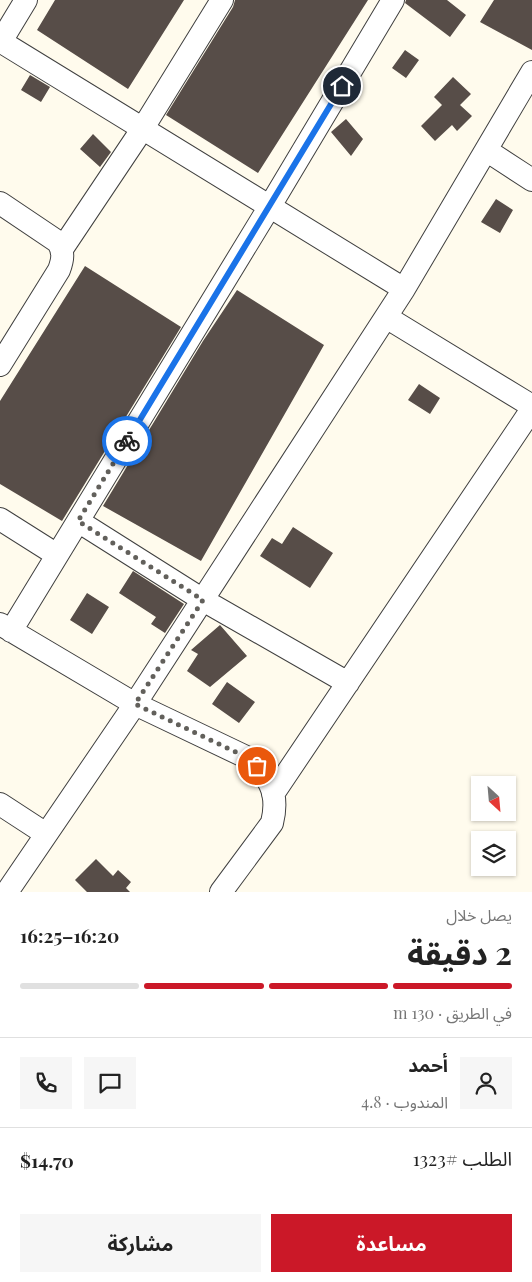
<!DOCTYPE html>
<html lang="ar">
<meta charset="utf-8">
<style>
:root{--surface:#fff;--page:#f6f6f6;--text:#222;--muted:#767676;--line:#e0e0e0;--accent:#cb1828}
body{margin:0;font-family:"Playfair Display","Noto Sans Arabic",serif;background:var(--page);color:var(--text);direction:rtl;height:100vh;display:flex;flex-direction:column;font-size:19px;white-space:nowrap}
*{box-sizing:border-box;margin:0}
p{font-size:16px;color:var(--muted)}
.icon{flex:none;width:28px;height:28px;fill:none;stroke:currentColor;stroke-width:2;stroke-linecap:round;stroke-linejoin:round}
.map{position:relative;height:892px;overflow:hidden;direction:ltr}
.drawer{display:flex;flex-direction:column;background:var(--surface);flex:1}
.drawer>*{flex:none}
.needle{width:32px;rotate:154deg}
.fabs{position:absolute;left:471px;top:776px;display:grid;gap:10px}
.fabs a{display:grid;place-items:center;width:45px;height:45px;border-radius:0px;background:var(--surface);box-shadow:0 1px 4px #0004;font-size:25px}
.pin{position:absolute;display:grid;place-items:center;width:42px;height:42px;color:#fff;margin:-21px;border:2px solid #fff;border-radius:50%;box-shadow:0 1px 5px #0007}
.courier{position:absolute;display:grid;place-items:center;width:50px;height:50px;margin:-25px;border:4px solid #1a73e8;border-radius:50%;background:#fff;color:#222;box-shadow:0 1px 6px #0007}
.summary em{font-style:normal;font-weight:700}
.summary div{display:flex;flex-direction:column-reverse}
.summary{display:flex;align-items:center;justify-content:space-between;height:85px;padding:0 20px}
h1{font-size:32px;font-weight:700;line-height:38px}
.bar{display:grid;grid-template-columns:repeat(4,1fr);gap:8px 5px;align-content:center;height:60px;padding:0 20px}
.bar i{height:6px;border-radius:4px;background:var(--line)}
.bar .selected{background:var(--accent)}
.bar p{grid-column:span 4}
.line{display:flex;align-items:center;gap:12px;padding:0 20px;border-top:1px solid var(--line)}
.line div{flex:1}
.round{display:grid;place-items:center;flex:none;width:52px;height:52px;border-radius:0px;background:var(--page)}
.cta{display:flex;gap:10px;margin-top:auto;padding:10px 20px}
.cta a{flex:1;height:58px;border-radius:0px;background:var(--accent);color:#fff;font-size:20px;font-weight:700;line-height:58px;text-align:center}
.cta a+a{background:var(--page);color:var(--text)}
.map>svg:first-child{display:block}
.building{fill:#574d48}
.lines{fill:none;stroke-linecap:round;stroke-linejoin:round}
.minor-casing{stroke:#404040;stroke-width:24}
.minor{stroke:#fff;stroke-width:22}
.done{stroke:#62605b;stroke-width:5;stroke-dasharray:0 9}
.route{stroke:#1a73e8;stroke-width:6}
</style>
<div class="map">
<svg width="532" height="892" viewBox="0 0 532 892">
<rect width="100%" height="100%" fill="#fffbed"/>
<path class="building" d="M55,0H184L128,89L37,30Z
M235,0H368L258,173L166,115L233,7Z
M406,0H447L466,15L450,37L405,3Z
M494,0H532V50L480,22Z
M405,50L419,60L406,78L392,68Z
M30,75L50,87L41,102L21,90Z
M453,77L471,94L460,105L472,116L457,131L452,125L435,141L421,126L442,105L434,97Z
M346,119L363,139L351,156L331,132Z
M93,134L111,152L100,167L80,149Z
M496,199L513,210L500,233L481,222Z
M85,266L181,327L62,521L0,484V401Z
M237,290L324,345L201,561L103,506L203,341Z
M419,384L440,398L430,414L408,400Z
M293,527L333,553L310,588L260,556L272,538L282,544Z
M133,571L184,604L165,633L151,624L156,617L119,593Z
M87,593L109,607L92,634L70,620Z
M220,625L247,656L210,687L187,671L198,654L191,650Z
M227,682L255,702L239,723L212,704Z
M96,859L113,876L118,870L131,882L126,888L130,892H87L75,880Z"/>
<g class="lines">
<defs>
<path id="minor" d="M0,41L404,289
M0,43L26,0
M486,150L532,180
M0,203L58,242C64,252 63,259 59,270L0,365
M62,249L143,128L222,0
M386,317L532,406
M0,519L57,555
M78,521L203,600L348,683
M0,624L135,704L244,756C268,774 280,791 272,823L221,892
M11,631L270,206L393,0
M273,794L532,409
M0,804L46,834
M7,892L135,704L404,289L532,72"/>
</defs>
<use href="#minor" class="minor-casing"/>
<use href="#minor" class="minor"/>
</g>
<g class="lines">
<path class="done" d="M127,441L78,521L203,600L135,704L244,756L257,766"/>
<path class="route" d="M127,441L342,86"/>
</g>
</svg>
<div class="fabs">
<a><svg class="needle" viewBox="-14 -14 28 28"><path d="M0-13l5 13h-10z" fill="#e53935"/><path d="M0 13l5-13h-10z" fill="#767676"/></svg></a>
<a><svg class="icon" aria-label="layers" viewBox="0 0 24 24"><path d="M12 4l9 5-9 5-9-5zM3 14l9 5 9-5"/></svg></a>
</div>
<div class="pin" style="left:257px;top:766px;background:#ea580c"><svg class="icon" aria-label="bag" viewBox="0 0 24 24"><path d="M5 8h14l-1 12H6zM9 8a3 3 0 0 1 6 0"/></svg></div>
<div class="pin" style="left:342px;top:86px;background:#1f2937"><svg class="icon" aria-label="home" viewBox="0 0 24 24"><path d="M3 11l9-7 9 7M6 9v11h12V9"/></svg></div>
<div class="courier" style="left:127px;top:441px"><svg class="icon" aria-label="bike" viewBox="0 0 24 24"><circle cx="6" cy="16" r="4"/><circle cx="18" cy="16" r="4"/><path d="M6 16l4-8h5l3 8M10 8l3 8H6M13 5h3"/></svg></div>
</div>
<section class="drawer">
<div class="summary"><div><h1>2 دقيقة</h1><p>يصل خلال</p></div><em>16:20–16:25</em></div>
<div class="bar"><i class="selected"></i><i class="selected"></i><i class="selected"></i><i></i><p>في الطريق · 130 m</p></div>
<div class="line" style="height:90px"><a class="round"><svg class="icon" aria-label="person" viewBox="0 0 24 24"><circle cx="12" cy="8" r="4"/><path d="M4 21q1-7 8-7t8 7"/></svg></a><div><b>أحمد</b><p>المندوب · 4.8</p></div><a class="round"><svg class="icon" aria-label="chat" viewBox="0 0 24 24"><path d="M4 5h16v11H9l-5 4z"/></svg></a><a class="round"><svg class="icon" aria-label="phone" viewBox="0 0 24 24"><path d="M5 4h4l2 5-3 2q2 4 5 5l2-3 5 2v4C11 20 4 13 5 4z"/></svg></a></div>
<div class="line" style="height:65px"><div>الطلب #1323</div><b>$14.70</b></div>
<div class="cta"><a>مساعدة</a><a>مشاركة</a></div>
</section>
